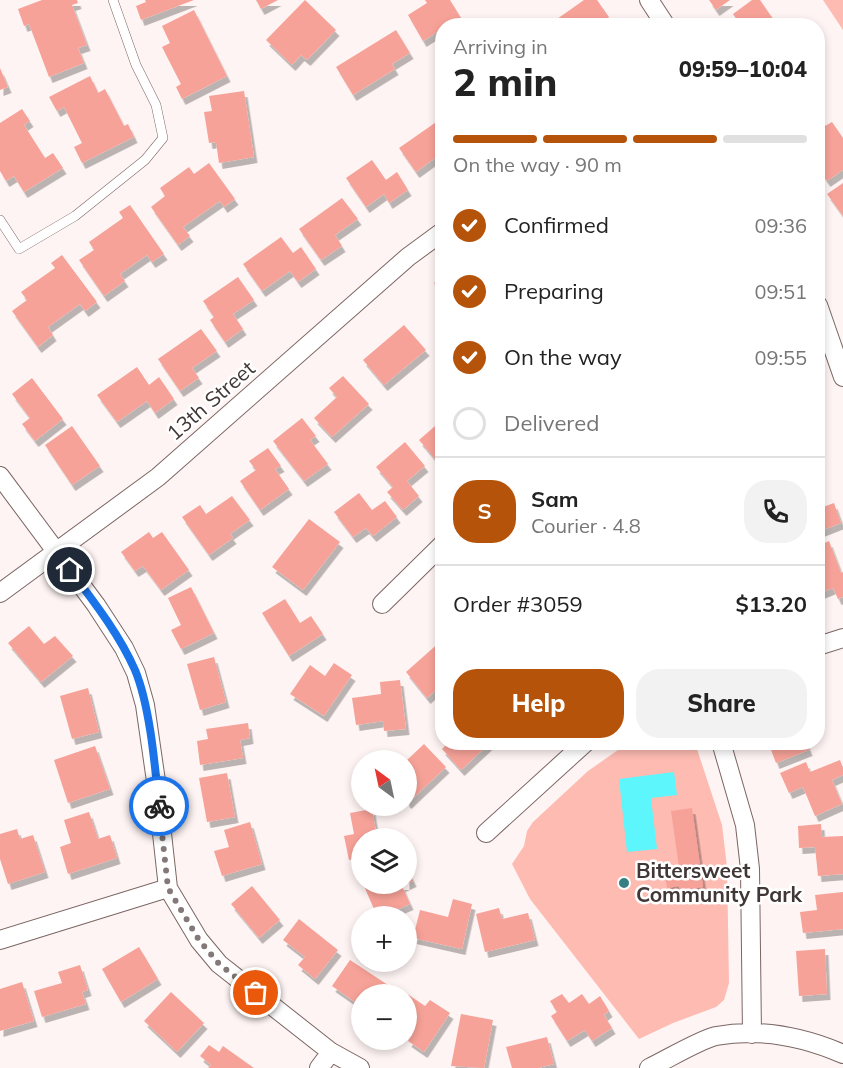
<!DOCTYPE html>
<meta charset="utf-8">
<style>
:root{--surface:#fff;--page:#f2f2f2;--text:#222;--muted:#767676;--line:#e0e0e0;--accent:#b45309}
body{margin:0;font-family:Mulish,sans-serif;background:var(--page);color:var(--text);height:100vh;display:flex;flex-direction:column;font-size:22px;white-space:nowrap}
*{box-sizing:border-box;margin:0}
p{font-size:20px;color:var(--muted)}
.icon{flex:none;width:33px;height:33px;fill:none;stroke:currentColor;stroke-width:2;stroke-linecap:round;stroke-linejoin:round}
.map{position:relative;flex:1;overflow:hidden}
.sheet{position:absolute;left:435px;top:18px;width:390px;height:732px;display:flex;flex-direction:column;background:var(--surface);border-radius:24px;box-shadow:0 3px 9px #0003}
.sheet>*{flex:none}
.needle{width:39px;rotate:327deg}
.fabs{position:absolute;left:351px;top:750px;display:grid;gap:12px}
.fabs a{display:grid;place-items:center;width:66px;height:66px;border-radius:50%;background:var(--surface);box-shadow:0 3px 9px #0003;font-size:30px}
.pin{position:absolute;display:grid;place-items:center;width:51px;height:51px;color:#fff;margin:-26px;border:3px solid #fff;border-radius:50%;box-shadow:0 2px 6px #0007}
.courier{position:absolute;display:grid;place-items:center;width:60px;height:60px;margin:-30px;border:4px solid #1a73e8;border-radius:50%;background:#fff;color:#222;box-shadow:0 2px 8px #0007}
.head em{font-style:normal;font-weight:800}
.head div{display:flex;flex-direction:column-reverse}
.head{display:flex;align-items:center;justify-content:space-between;height:102px;padding:0 18px}
h1{font-size:39px;font-weight:800;line-height:45px}
.bar{display:grid;grid-template-columns:repeat(4,1fr);gap:9px 6px;align-content:center;height:72px;padding:0 18px}
.bar i{height:8px;border-radius:4px;background:var(--line)}
.bar .on{background:var(--accent)}
.bar p{grid-column:span 4}
.line{display:flex;align-items:center;gap:15px;padding:0 18px;border-top:2px solid var(--line)}
.line div{flex:1}
.round{display:grid;place-items:center;flex:none;width:63px;height:63px;border-radius:24px;background:var(--page)}
ol{padding:0 18px;list-style:none}
li{display:flex;align-items:center;gap:18px;height:66px}
li p{margin-inline-start:auto}
li .icon{padding:6px;border-radius:50%;background:var(--accent);color:#fff;stroke-width:4}
li:last-child{color:var(--muted)}
li i{width:33px;height:33px;border:3px solid var(--line);border-radius:50%}
.button{display:flex;gap:12px;margin-top:auto;padding:12px 18px}
.button a{flex:1;height:69px;border-radius:24px;background:var(--accent);color:#fff;font-size:24px;font-weight:800;line-height:69px;text-align:center}
.button a+a{background:var(--page);color:var(--text)}
.map>svg:first-child{display:block}
.green{fill:#febbb2}
.water{fill:#5cf6fc}
.building{fill:#f7a298;filter:url(#shadow)}
.lines{fill:none;stroke-linecap:round;stroke-linejoin:round}
.service-casing{stroke:#7b6663;stroke-width:10}
.minor-casing{stroke:#7b6663;stroke-width:20}
.service{stroke:#fff;stroke-width:9}
.minor{stroke:#fff;stroke-width:18}
.done{stroke:#837978;stroke-width:6;stroke-dasharray:0 10.8}
.route{stroke:#1a73e8;stroke-width:8}
.poi-dot{fill:#367f82;stroke:#fff;stroke-width:2}
.labels{text-anchor:middle;stroke-width:5;stroke-linejoin:round;paint-order:stroke}
.street-label{font-size:21px;fill:#413736;stroke:#fff}
.poi-label{font-size:21px;font-weight:bold;fill:#413736;stroke:#fff;text-anchor:start}
</style>
<div class="map">
<svg width="843" height="1068" viewBox="0 0 843 1068">
<defs>
<filter id="shadow"><feDropShadow dx="3.5" dy="6" stdDeviation="0" flood-color="#0004"/></filter>
</defs>
<rect width="100%" height="100%" fill="#fef4f3"/>
<path class="green" d="M823,0H843V30Z
M628,743H695L722,825L727,867L729,983L724,1000L716,1007L673,1023L639,1039L530,899L512,864L524,846L527,831L533,822L588,771Z"/>
<path class="water" d="M674,772L677,795L651,798L657,849L627,852L619,779Z"/>
<path class="building" d="M42,0H77L78,3L72,5L87,45L78,48L84,63L49,77L29,24L24,26L18,9Z
M145,0H194L141,20L136,6L146,2Z
M256,0H278L261,9Z
M305,0L336,30L307,60L301,55L292,65L266,40Z
M425,0H450L461,18L449,26H442V29L423,41L408,15L427,3Z
M584,0H597L609,17L597,26H562L557,19Z
M709,0H730L716,10Z
M752,0H760L778,26H741L733,14Z
M194,10L227,76L182,99L176,87L181,84L162,47L170,43L162,26Z
M396,30L410,53L392,64L395,69L353,95L336,67Z
M0,68L8,87L0,90Z
M90,76L98,93L105,89L124,126L128,124L134,137L82,163L74,147L82,143L64,107L57,111L49,97Z
M244,91L254,157L219,163L216,142L209,143L204,112L212,111L209,96Z
M22,109L30,121L24,125L45,158L53,153L63,168L24,192L14,176L6,181L0,171V123Z
M818,115L825,126L832,122L843,138V170L827,181L818,168Z
M442,118V153L416,172L399,148Z
M372,160L386,180L397,172L408,190L389,203L384,194L366,207L346,178Z
M209,163L235,199L224,207L220,201L183,227L190,236L178,245L151,207L165,196L160,188L189,167L194,174Z
M843,183V216L827,194Z
M342,198L358,219L335,235L342,246L321,260L299,229Z
M130,205L164,254L152,262L147,255L120,274L125,281L104,296L79,260L94,250L89,242L123,218L119,212Z
M281,237L293,253L301,247L316,269L298,282L290,271L262,291L243,264Z
M62,255L97,302L85,311L80,304L48,327L53,335L38,347L12,311L27,300L21,292L55,268L51,263Z
M238,277L254,300L233,314L243,329L225,342L210,320L214,317L203,301Z
M442,277V295L434,283Z
M404,325L426,350L384,385L363,360Z
M201,329L217,351L192,368L199,378L180,391L158,359Z
M137,367L149,385L159,377L174,399L155,413L147,401L117,422L97,395Z
M343,376L369,404L332,437L314,418L337,397L329,388Z
M32,378L63,419L35,441L22,424L30,418L12,394Z
M302,418L316,436L310,440L328,464L304,481L273,441Z
M442,420V467L419,440Z
M72,426L100,466L72,485L45,445Z
M405,442L425,466L407,481L419,496L403,510L387,492L393,487L376,467Z
M268,448L281,466L275,469L289,489L260,510L240,481L256,470L249,461Z
M818,491L823,507L834,503L841,523L818,532Z
M359,493L372,510L385,501L397,517L373,536L366,528L353,537L334,512Z
M232,496L250,520L230,534L233,538L209,555L182,517L200,505L206,514Z
M309,519L340,542L303,590L272,567Z
M149,532L153,538L162,532L189,570L161,590L143,566L135,571L121,552Z
M829,541L841,573L843,572V597L838,599L833,588L818,594V546Z
M191,587L214,633L181,649L171,630L181,625L168,598Z
M285,599L300,623L311,616L323,634L289,656L262,613Z
M29,626L44,644L55,636L73,656L41,682L8,643Z
M442,640V685L427,698L406,672Z
M214,657L226,702L200,710L187,664Z
M334,663L352,675L324,716L290,694L310,665L325,676Z
M400,680L406,729L384,731L383,721L356,725L352,698L381,694L380,682Z
M88,688L99,732L72,739L60,696Z
M248,723L250,738L240,740L243,758L200,765L197,741L208,739L206,729Z
M449,742H491L461,770L442,749Z
M768,742H806L809,750L776,763Z
M424,744L446,767L408,803L406,801V761Z
M95,746L110,789L68,803L54,760Z
M840,760L843,768V775L832,780L842,804L815,816L803,787L789,793L780,773L806,762L810,772Z
M227,773L235,817L207,822L199,778Z
M692,808L703,887L679,891V886L667,888L664,869L679,867L671,811Z
M372,809L377,838H362V858L349,860L344,836L354,834L350,813Z
M89,812L98,839L110,835L117,858L68,874L60,847L71,843L64,820Z
M250,822L262,864L222,876L214,851L229,847L224,830Z
M821,824L822,837L843,836V874L818,876L815,847L799,848L798,826Z
M17,829L20,839L33,835L45,872L8,884L0,859V834Z
M406,866L413,881L402,886L410,904L382,916H377L364,886L368,884H406Z
M252,886L280,920L259,938L231,904Z
M843,892V929L803,933L800,912L817,910L815,895Z
M453,899L472,904L462,949L413,938L420,910L448,917Z
M499,908L502,919L528,913L535,940L485,952L476,914Z
M299,919L338,950L315,979L298,965L305,957L283,940Z
M139,947L158,979L121,1002L102,969Z
M825,949L827,994L799,996L796,951Z
M350,960L388,985L382,994H362V1007L332,986Z
M80,965L88,990L82,992L86,1004L42,1017L34,991L62,983L58,972Z
M22,982L34,1021L0,1031V989Z
M403,991L425,1006L430,1000L450,1013L424,1052L408,1041L414,1032L406,1027V994H401Z
M171,992L204,1023L177,1052L144,1021Z
M562,994L569,1003L582,994L589,1004L600,996L609,1011L604,1015L612,1028L592,1041L585,1030L567,1041L551,1016L557,1012L550,1001Z
M461,1014L493,1020L484,1068L451,1066Z
M547,1037L554,1064L538,1068H512L506,1047Z
M209,1045L219,1052L223,1046L254,1068H208L211,1065L200,1056Z"/>
<g class="lines">
<defs>
<path id="service" d="M0,220L19,249L75,216L145,160L163,138L156,105L136,65L113,0"/>
<path id="minor" d="M649,0L666,26
M818,305L843,377
M0,476L96,605L124,648L136,673L145,705L157,788L168,888L199,940L219,964L331,1052L360,1068
M0,593L158,477L408,257L442,232
M382,604L442,545
M818,646L843,638
M721,742L745,825L750,869L752,1034
M486,833L586,742
M0,940L168,888
M319,1068L331,1052
M649,1068C666,1060 699,1040 716,1036C760,1028 804,1037 843,1054"/>
</defs>
<use href="#service" class="service-casing"/>
<use href="#minor" class="minor-casing"/>
<use href="#service" class="service"/>
<use href="#minor" class="minor"/>
</g>
<g class="lines">
<path class="done" d="M159,806L168,888L199,940L219,964L256,993"/>
<path class="route" d="M70,570C94,602 119,634 135,670C150,706 155,766 159,806"/>
</g>
<circle class="poi-dot" cx="624" cy="883" r="6"/>
<g class="labels">
<g class="street-label">
<text transform="translate(211 401) rotate(-41)" y="7">13th Street</text>
</g>
<g class="poi-label">
<text x="636" y="878">Bittersweet<tspan x="636" dy="24">Community Park</tspan></text>
</g>
</g>
</svg>
<div class="fabs">
<a><svg class="needle" viewBox="-14 -14 28 28"><path d="M0-13l5 13h-10z" fill="#e53935"/><path d="M0 13l5-13h-10z" fill="#767676"/></svg></a>
<a><svg class="icon" aria-label="layers" viewBox="0 0 24 24"><path d="M12 4l9 5-9 5-9-5zM3 14l9 5 9-5"/></svg></a>
<a>+</a>
<a>−</a>
</div>
<div class="pin" style="left:256px;top:993px;background:#ea580c"><svg class="icon" aria-label="bag" viewBox="0 0 24 24"><path d="M5 8h14l-1 12H6zM9 8a3 3 0 0 1 6 0"/></svg></div>
<div class="pin" style="left:70px;top:570px;background:#1f2937"><svg class="icon" aria-label="home" viewBox="0 0 24 24"><path d="M3 11l9-7 9 7M6 9v11h12V9"/></svg></div>
<div class="courier" style="left:159px;top:806px"><svg class="icon" aria-label="bike" viewBox="0 0 24 24"><circle cx="6" cy="16" r="4"/><circle cx="18" cy="16" r="4"/><path d="M6 16l4-8h5l3 8M10 8l3 8H6M13 5h3"/></svg></div>
<section class="sheet">
<div class="head"><div><h1>2 min</h1><p>Arriving in</p></div><em>09:59–10:04</em></div>
<div class="bar"><i class="on"></i><i class="on"></i><i class="on"></i><i></i><p>On the way · 90 m</p></div>
<ol>
<li><svg class="icon" aria-label="check" viewBox="0 0 24 24"><path d="M5 12l5 5 9-10"/></svg>Confirmed<p>09:36</p></li>
<li><svg class="icon" aria-label="check" viewBox="0 0 24 24"><path d="M5 12l5 5 9-10"/></svg>Preparing<p>09:51</p></li>
<li><svg class="icon" aria-label="check" viewBox="0 0 24 24"><path d="M5 12l5 5 9-10"/></svg>On the way<p>09:55</p></li>
<li><i></i>Delivered</li>
</ol>
<div class="line" style="height:108px"><b class="round" style="background:var(--accent);color:#fff">S</b><div><b>Sam</b><p>Courier · 4.8</p></div><a class="round"><svg class="icon" aria-label="phone" viewBox="0 0 24 24"><path d="M5 4h4l2 5-3 2q2 4 5 5l2-3 5 2v4C11 20 4 13 5 4z"/></svg></a></div>
<div class="line" style="height:78px"><div>Order #3059</div><b>$13.20</b></div>
<div class="button"><a>Help</a><a>Share</a></div>
</section>
</div>
